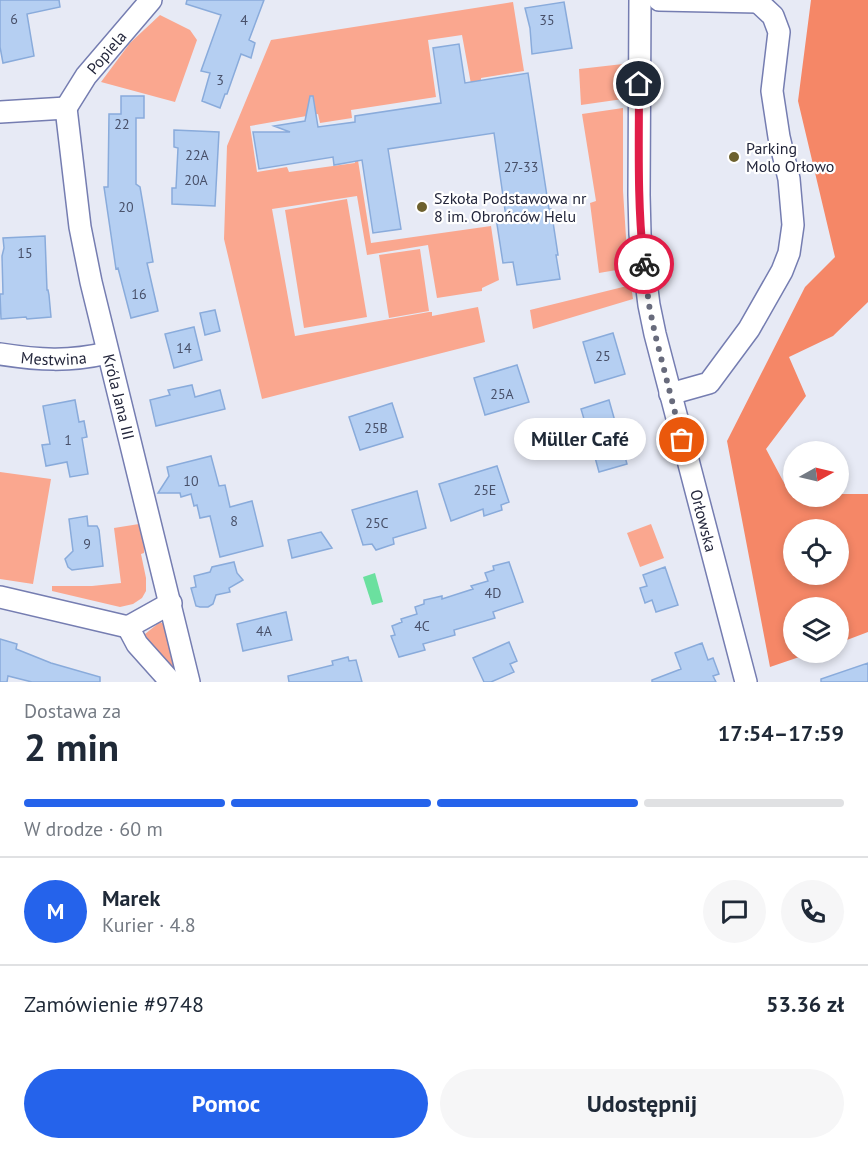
<!DOCTYPE html>
<html lang="pl">
<meta charset="utf-8">
<style>
:root{--surface:#fff;--page:#f6f6f7;--text:#1f2937;--muted:#747a83;--line:#e0e1e3;--accent:#2563eb}
body{margin:0;font-family:"PT Sans",sans-serif;background:var(--page);color:var(--text);height:100vh;display:flex;flex-direction:column;font-size:22px;white-space:nowrap}
*{box-sizing:border-box;margin:0}
p{font-size:20px;color:var(--muted)}
.icon{flex:none;width:33px;height:33px;fill:none;stroke:currentColor;stroke-width:2;stroke-linecap:round;stroke-linejoin:round}
.map{position:relative;height:682px;overflow:hidden}
.details{display:flex;flex-direction:column;background:var(--surface);flex:1}
.details>*{flex:none}
.needle{width:39px;rotate:82deg}
.buttons{position:absolute;left:783px;top:441px;display:grid;gap:12px}
.buttons a{display:grid;place-items:center;width:66px;height:66px;border-radius:50%;background:var(--surface);box-shadow:0 3px 9px #0003;font-size:30px}
.pin{position:absolute;display:grid;place-items:center;width:51px;height:51px;color:#fff;margin:-26px;border:3px solid #fff;border-radius:50%;box-shadow:0 2px 6px #0007}
.courier{position:absolute;display:grid;place-items:center;width:60px;height:60px;margin:-30px;border:4px solid #e11d48;border-radius:50%;background:#fff;color:#222;box-shadow:0 2px 8px #0007}
.bubble{position:absolute;height:42px;border-radius:21px;background:var(--surface);box-shadow:0 3px 9px #0003;font-size:20px;font-weight:800;line-height:42px;text-align:center}
.headline em{font-style:normal;font-weight:800}
.headline div{display:flex;flex-direction:column-reverse}
.headline{display:flex;align-items:center;justify-content:space-between;height:102px;padding:0 24px}
h1{font-size:39px;font-weight:800;line-height:45px}
.bar{display:grid;grid-template-columns:repeat(4,1fr);gap:9px 6px;align-content:center;height:72px;padding:0 24px}
.bar i{height:8px;border-radius:4px;background:var(--line)}
.bar .on{background:var(--accent)}
.bar p{grid-column:span 4}
.line{display:flex;align-items:center;gap:15px;padding:0 24px;border-top:2px solid var(--line)}
.line div{flex:1}
.round{display:grid;place-items:center;flex:none;width:63px;height:63px;border-radius:32px;background:var(--page)}
.primary-button{display:flex;gap:12px;margin-top:auto;padding:12px 24px}
.primary-button a{flex:1;height:69px;border-radius:36px;background:var(--accent);color:#fff;font-size:24px;font-weight:800;line-height:69px;text-align:center}
.primary-button a+a{background:var(--page);color:var(--text)}
.map>svg:first-child{display:block}
.green{fill:#faa78f}
.forest{fill:#f58767;fill-rule:evenodd}
.water{fill:#6be09f}
.building{fill:#b5cff2;stroke:#89abdb;stroke-width:1.5}
.lines{fill:none;stroke-linecap:round;stroke-linejoin:round}
.street-casing{stroke:#757db1;stroke-width:24}
.street{stroke:#fff;stroke-width:21}
.done{stroke:#686b7c;stroke-width:6;stroke-dasharray:0 10.8}
.route{stroke:#e11d48;stroke-width:8}
.poi-dot{fill:#6d612e;stroke:#fff;stroke-width:2}
.labels{text-anchor:middle;stroke-width:4.5;stroke-linejoin:round;paint-order:stroke}
.number-label{font-size:14px;fill:#485069}
.street-label{font-size:16px;fill:#23263b;stroke:#fff}
.poi-label{font-size:16px;fill:#23263b;stroke:#fff;text-anchor:start}
</style>
<div class="map">
<svg width="868" height="682" viewBox="0 0 868 682">
<rect width="100%" height="100%" fill="#e7eaf5"/>
<path class="green" d="M513,2L524,71L481,78V82L471,84L462,35L428,40L436,97L351,110L352,118L320,123L318,114L250,126L257,172L287,167L289,172L355,163L354,154H357L371,243L491,226L499,280L482,288V291L437,298L428,245L367,255L357,196L272,209L295,336L429,312H432V316L478,307L485,342L262,399L224,239L227,146L271,40Z
M160,15L190,30L197,40L175,102L101,82L130,43Z
M623,64V99L581,105L579,69Z
M623,108V191L628,268L599,273L590,203L596,201L582,114Z
M347,199L367,317L304,328L285,210Z
M420,249L429,311L389,318L379,255Z
M631,285L633,299L533,329L530,310Z
M0,472L51,479L33,584L0,579Z
M139,524L144,546V553L141,554L146,578V591L142,598L133,604L120,607L52,591V586H92L121,583L114,528Z
M651,524L664,558L640,567L627,533Z
M160,622L164,624L174,666L170,669L143,637L145,634Z"/>
<path class="forest" d="M811,0H868V302L833,336L789,357L806,396L766,449L790,494L793,495L794,496H838L839,494H868V632L839,643L838,608H794V652L811,653L770,667L727,441L805,287L835,257L798,101ZM794,530H838V574H794Z"/>
<path class="water" d="M375,573L383,602L372,605L363,577Z"/>
<path class="building" d="M0,0H59L60,7L27,14L34,56L3,63L0,47Z
M187,0H264L249,40L255,43L251,58L241,54L227,94H225L220,108L202,101L210,73L201,71L221,15L186,4Z
M564,2L572,48L532,54L530,28L525,8Z
M459,44L465,83L528,73L549,209H551L558,255H556L560,279L517,285L513,262L503,263L496,218L506,217L494,133L388,149L401,229L373,233L362,160L334,165L333,157L259,169L253,132H290L274,126L305,121L310,96H313L318,127L355,122V116L441,103L433,48Z
M121,96H144V118H136V184L140,187L153,262L147,263L158,311L131,318L118,268L116,269L104,187H108L109,114H121Z
M174,130L219,132L215,206L172,204V188H176L178,148L174,147Z
M45,236L47,290H48L49,295L51,317L27,319L26,317L1,319L0,294H3L2,256L4,248L3,238Z
M215,310L220,331L205,335L200,313Z
M194,327L202,360L174,368L165,334Z
M613,333L625,374L595,383L583,342Z
M517,365L529,402L485,415L474,378Z
M192,385L195,397L220,390L225,409L156,426L150,400L170,395L168,390Z
M75,400L79,422L84,421L87,437L82,438L88,474L70,477L67,462L46,466L42,445L50,444L43,406Z
M609,400L627,464L599,472L591,443L586,445L579,421L584,419L581,409Z
M392,403L403,437L360,450L349,417Z
M211,456L219,486L225,485L230,507L252,501L263,546L220,557L210,516L200,518L197,505L194,506L191,494L181,497L180,493H158L169,476L167,467Z
M497,466L509,502L501,505L502,510L484,516L483,509L451,521L439,484Z
M417,491L426,528L393,538L394,544L376,550L372,544L363,545L352,510Z
M87,516L88,526H97L99,530L103,566L72,570L68,567L65,559L73,551L69,519Z
M321,532L332,548L292,558L288,540Z
M234,562L237,573L243,580L229,588L230,592L216,595L213,604L208,607H200L196,606L191,588L196,587L194,576L210,572L212,567Z
M509,562L523,602L493,612L495,618L454,630L455,635L423,644L425,650L399,657L391,636L395,635L392,626L402,622L401,619L417,614L415,607L424,604V600L442,596V599L473,589L471,586L488,581L485,573L494,570L493,566Z
M665,567L678,605L656,612L652,600L645,603L640,588L647,586L643,575Z
M286,612L292,640L243,651L237,624Z
M0,639L17,644L16,649L51,663L100,677V682H32L8,676L7,682H0Z
M509,642L517,661L510,664L514,672L491,682H484L473,658Z
M702,643L708,660L713,658L719,674L713,676L716,682H652V680L681,669L675,653Z
M348,657L349,661L356,660L362,682H289L288,676L333,665L332,661Z
M868,663V682H821V679Z"/>
<g class="lines">
<defs>
<g id="street">
<path id="s1" d="M640,0L639,195L640,234L649,305L655,334L746,682"/>
<path d="M659,0L758,2"/>
<path id="s2" d="M66,108L80,227L91,282L189,682"/>
<path id="s3" d="M66,108L86,76L151,0"/>
<path d="M0,112L66,108"/>
<path id="s4" d="M0,354C39,360 69,362 107,353"/>
<path d="M670,394L709,383L749,329L782,271L789,253L793,225L789,179L779,137L772,91L779,32L773,16L758,2"/>
<path d="M0,597L128,627L171,603"/>
<path d="M128,627L137,644L171,682"/>
</g>
</defs>
<use href="#street" class="street-casing"/>
<use href="#street" class="street"/>
</g>
<g class="lines">
<path class="done" d="M644,264L649,305L655,334L682,440"/>
<path class="route" d="M639,84C639,144 637,204 644,264"/>
</g>
<g class="poi-dot">
<circle cx="734" cy="157" r="6"/>
<circle cx="422" cy="207" r="6"/>
</g>
<g class="labels">
<g class="number-label">
<text x="14" y="24">6</text>
<text x="244" y="25">4</text>
<text x="547" y="25">35</text>
<text x="220" y="85">3</text>
<text x="122" y="129">22</text>
<text x="197" y="160">22A</text>
<text x="521" y="172">27-33</text>
<text x="196" y="185">20A</text>
<text x="126" y="212">20</text>
<text x="25" y="258">15</text>
<text x="139" y="299">16</text>
<text x="184" y="353">14</text>
<text x="603" y="361">25</text>
<text x="502" y="399">25A</text>
<text x="376" y="433">25B</text>
<text x="68" y="445">1</text>
<text x="191" y="486">10</text>
<text x="485" y="495">25E</text>
<text x="234" y="526">8</text>
<text x="377" y="528">25C</text>
<text x="87" y="549">9</text>
<text x="493" y="598">4D</text>
<text x="422" y="631">4C</text>
<text x="264" y="636">4A</text>
</g>
<g class="street-label">
<text dy="6" stroke="none"><textPath href="#s3" startOffset="69">Popiela</textPath></text>
<text dy="6" stroke="none"><textPath href="#s4" startOffset="54">Mestwina</textPath></text>
<text dy="6" stroke="none"><textPath href="#s2" startOffset="294">Króla Jana III</textPath></text>
<text dy="6" stroke="none"><textPath href="#s1" startOffset="528">Orłowska</textPath></text>
</g>
<g class="poi-label">
<text x="746" y="154">Parking<tspan x="746" dy="18">Molo Orłowo</tspan></text>
<text x="434" y="204">Szkoła Podstawowa nr<tspan x="434" dy="18">8 im. Obrońców Helu</tspan></text>
</g>
</g>
</svg>
<div class="buttons">
<a><svg class="needle" viewBox="-14 -14 28 28"><path d="M0-13l5 13h-10z" fill="#e53935"/><path d="M0 13l5-13h-10z" fill="#747a83"/></svg></a>
<a><svg class="icon" aria-label="locate" viewBox="0 0 24 24"><circle cx="12" cy="12" r="6"/><path d="M12 2v4M12 18v4M2 12h4M18 12h4"/></svg></a>
<a><svg class="icon" aria-label="layers" viewBox="0 0 24 24"><path d="M12 4l9 5-9 5-9-5zM3 14l9 5 9-5"/></svg></a>
</div>
<div class="pin" style="left:682px;top:440px;background:#ea580c"><svg class="icon" aria-label="bag" viewBox="0 0 24 24"><path d="M5 8h14l-1 12H6zM9 8a3 3 0 0 1 6 0"/></svg></div>
<div class="pin" style="left:639px;top:84px;background:#1f2937"><svg class="icon" aria-label="home" viewBox="0 0 24 24"><path d="M3 11l9-7 9 7M6 9v11h12V9"/></svg></div>
<div class="courier" style="left:644px;top:264px"><svg class="icon" aria-label="bike" viewBox="0 0 24 24"><circle cx="6" cy="16" r="4"/><circle cx="18" cy="16" r="4"/><path d="M6 16l4-8h5l3 8M10 8l3 8H6M13 5h3"/></svg></div>
<div class="bubble" style="left:514px;top:418px;width:132px">Müller Café</div>
</div>
<section class="details">
<div class="headline"><div><h1>2 min</h1><p>Dostawa za</p></div><em>17:54–17:59</em></div>
<div class="bar"><i class="on"></i><i class="on"></i><i class="on"></i><i></i><p>W drodze · 60 m</p></div>
<div class="line" style="height:108px"><b class="round" style="background:var(--accent);color:#fff">M</b><div><b>Marek</b><p>Kurier · 4.8</p></div><a class="round"><svg class="icon" aria-label="chat" viewBox="0 0 24 24"><path d="M4 5h16v11H9l-5 4z"/></svg></a><a class="round"><svg class="icon" aria-label="phone" viewBox="0 0 24 24"><path d="M5 4h4l2 5-3 2q2 4 5 5l2-3 5 2v4C11 20 4 13 5 4z"/></svg></a></div>
<div class="line" style="height:78px"><div>Zamówienie #9748</div><b>53.36 zł</b></div>
<div class="primary-button"><a>Pomoc</a><a>Udostępnij</a></div>
</section>
